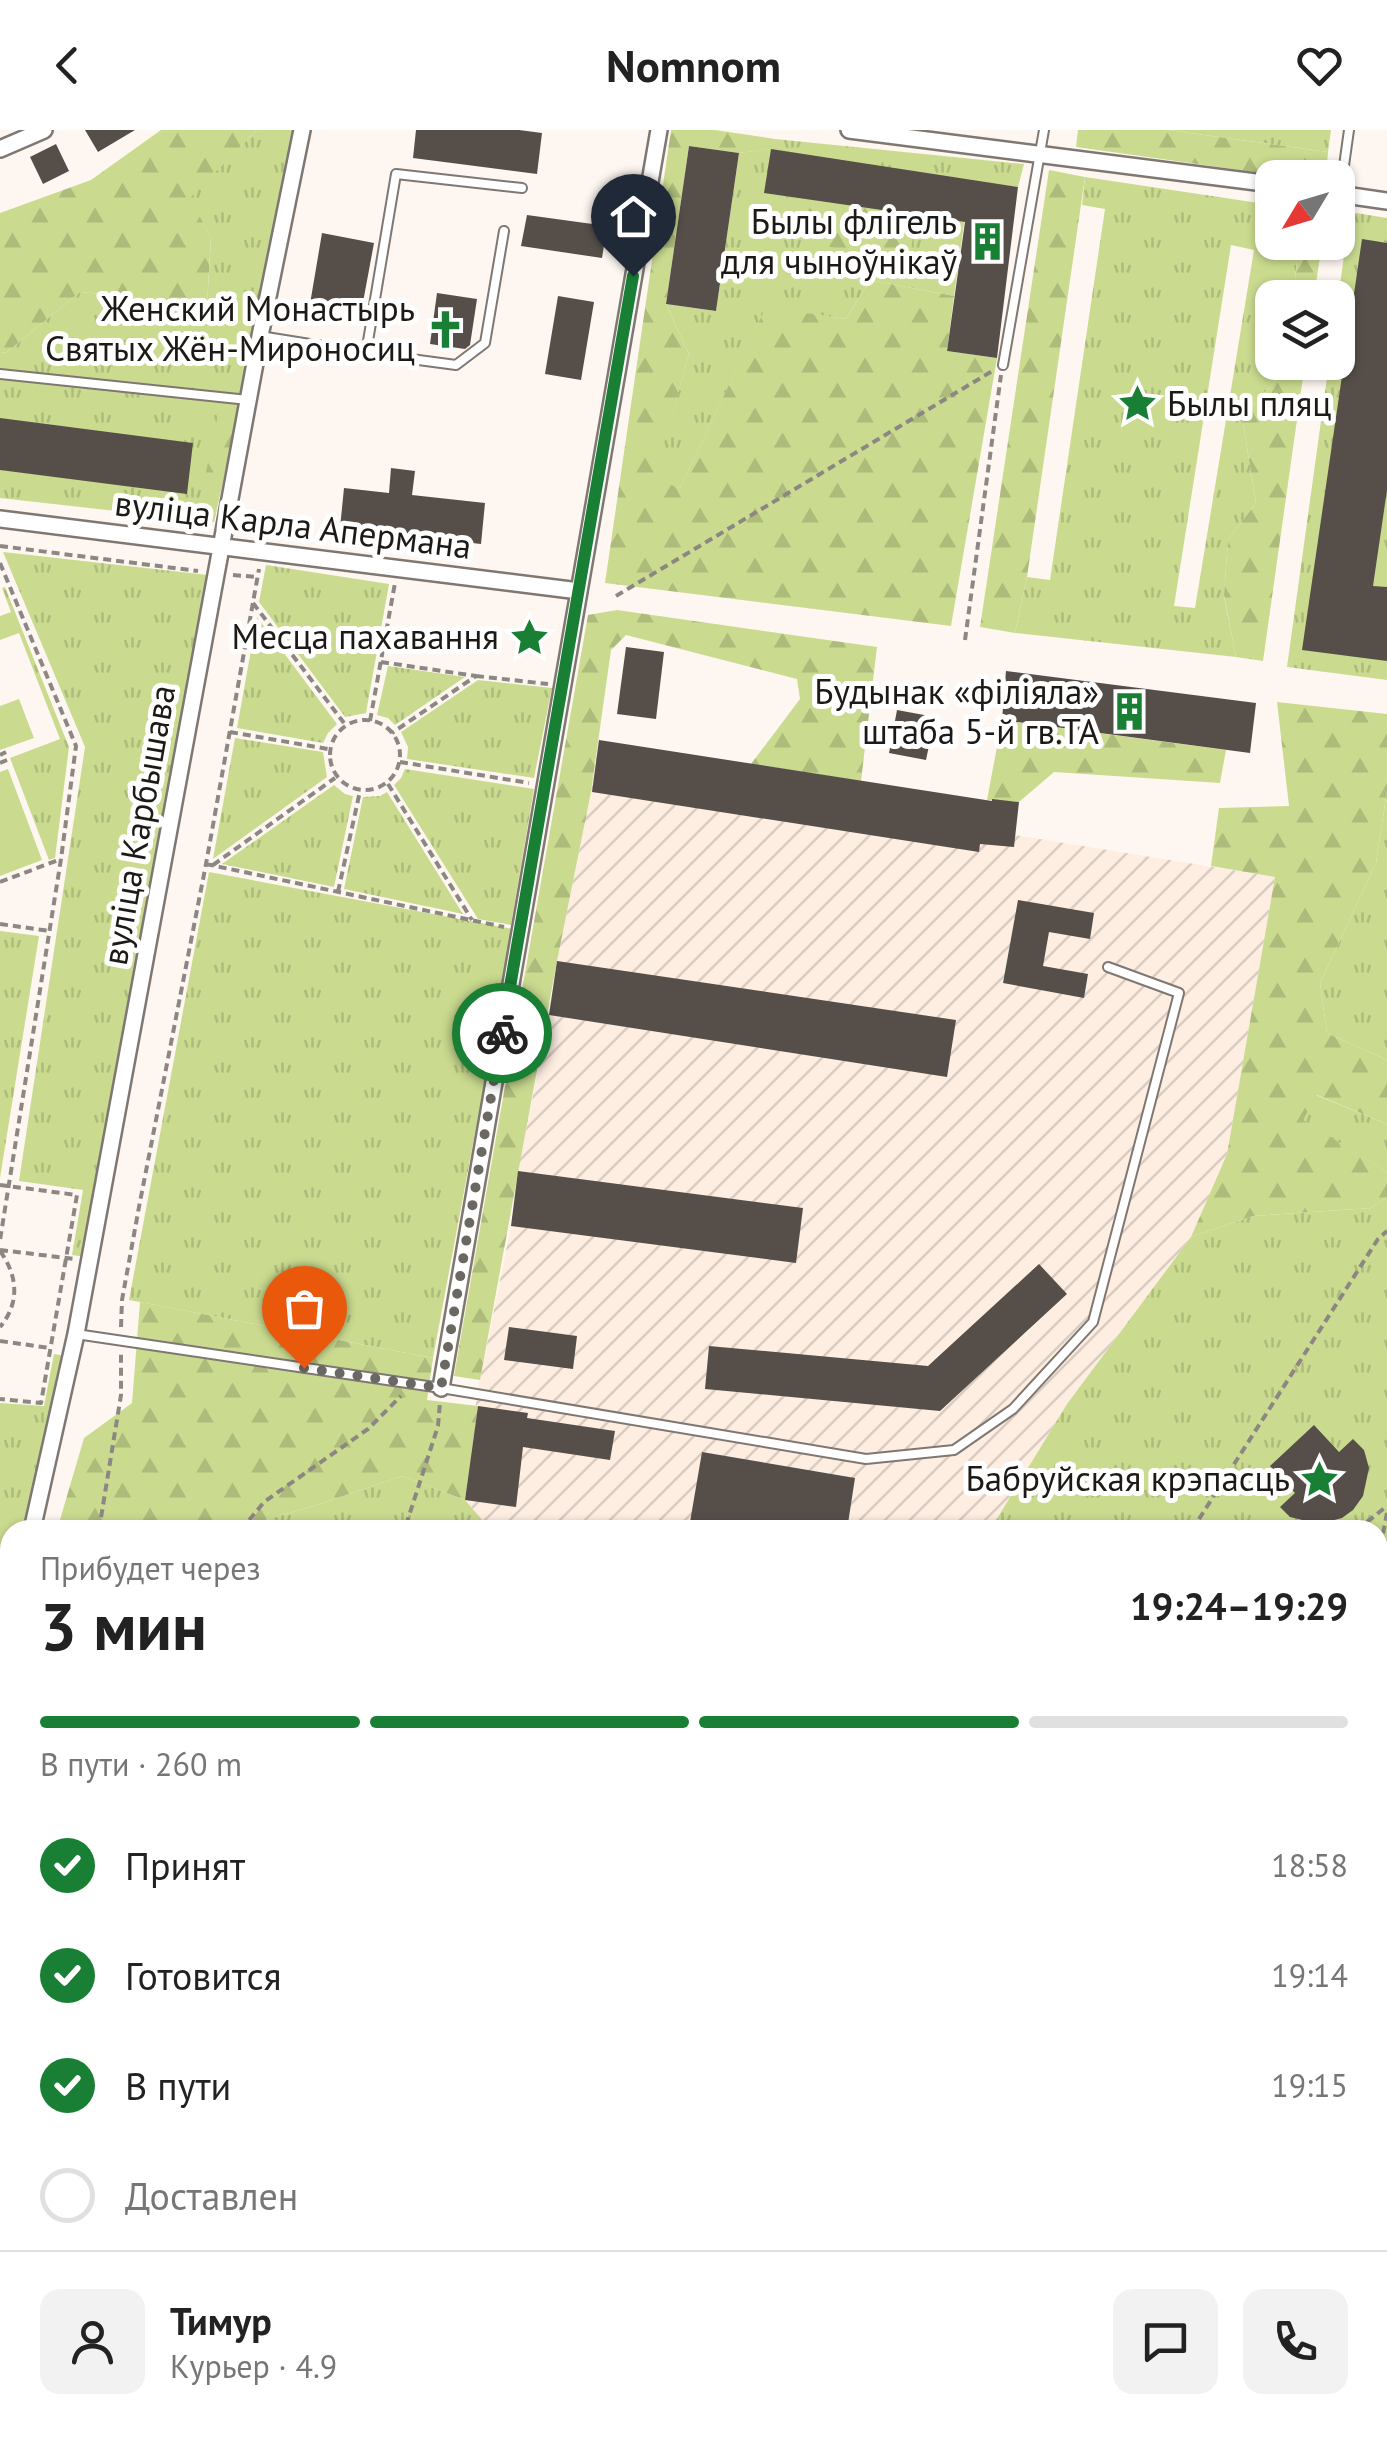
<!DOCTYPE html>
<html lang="ru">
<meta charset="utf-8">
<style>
:root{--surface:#fff;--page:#f2f2f2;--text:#222;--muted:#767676;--line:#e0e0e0;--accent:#197f34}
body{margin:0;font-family:"PT Sans",sans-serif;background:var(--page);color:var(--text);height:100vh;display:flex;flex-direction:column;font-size:38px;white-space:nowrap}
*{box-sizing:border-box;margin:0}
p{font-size:32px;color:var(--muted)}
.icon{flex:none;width:55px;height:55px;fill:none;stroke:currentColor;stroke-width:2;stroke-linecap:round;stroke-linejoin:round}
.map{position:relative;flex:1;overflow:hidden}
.panel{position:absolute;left:0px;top:1390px;width:1388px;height:932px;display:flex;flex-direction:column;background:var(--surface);border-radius:30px 30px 0 0;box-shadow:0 2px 8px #0004}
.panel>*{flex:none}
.needle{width:65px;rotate:232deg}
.fabs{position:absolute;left:1255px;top:30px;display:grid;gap:20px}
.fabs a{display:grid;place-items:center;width:100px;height:100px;border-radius:20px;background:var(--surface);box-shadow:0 2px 8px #0004;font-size:50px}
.pin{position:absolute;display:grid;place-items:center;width:85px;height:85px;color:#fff;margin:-102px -42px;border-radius:50% 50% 50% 0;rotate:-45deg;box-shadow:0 0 10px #0007}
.pin .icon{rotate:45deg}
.courier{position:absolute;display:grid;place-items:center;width:100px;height:100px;margin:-50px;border:8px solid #197f34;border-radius:50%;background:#fff;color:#222;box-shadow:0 2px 12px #0007}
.head em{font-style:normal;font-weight:600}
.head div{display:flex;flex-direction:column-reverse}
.head{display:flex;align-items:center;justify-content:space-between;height:170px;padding:0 40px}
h1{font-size:65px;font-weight:600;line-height:75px}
.bar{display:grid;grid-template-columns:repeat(4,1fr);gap:15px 10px;align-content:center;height:120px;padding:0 40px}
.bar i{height:12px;border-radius:8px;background:var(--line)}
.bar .current{background:var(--accent)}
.bar p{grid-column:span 4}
.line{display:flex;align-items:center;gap:25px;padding:0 40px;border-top:2px solid var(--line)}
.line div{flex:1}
.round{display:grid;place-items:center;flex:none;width:105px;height:105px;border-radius:20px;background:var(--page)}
ol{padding:0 40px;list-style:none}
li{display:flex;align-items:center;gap:30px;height:110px}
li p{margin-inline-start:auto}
li .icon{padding:10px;border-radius:50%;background:var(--accent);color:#fff;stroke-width:4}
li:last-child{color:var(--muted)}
li i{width:55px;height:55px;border:5px solid var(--line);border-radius:50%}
header{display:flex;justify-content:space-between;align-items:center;height:130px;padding:0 40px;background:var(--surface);font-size:45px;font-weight:600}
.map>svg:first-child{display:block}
.industrial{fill:url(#industrial-furrows)}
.grass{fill:url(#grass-tufts);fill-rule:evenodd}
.forest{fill:url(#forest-firs)}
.pitch{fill:#cadb8f}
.building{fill:#564f49}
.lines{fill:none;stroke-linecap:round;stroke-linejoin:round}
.service-casing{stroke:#7f7771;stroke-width:12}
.minor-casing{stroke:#7f7771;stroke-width:20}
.path{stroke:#8c8783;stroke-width:4;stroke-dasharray:8 5;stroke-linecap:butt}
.service{stroke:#fff;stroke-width:8}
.minor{stroke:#fff;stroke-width:15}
.done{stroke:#6b6763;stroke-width:10;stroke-dasharray:0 18}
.route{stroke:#197f34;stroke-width:12}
.labels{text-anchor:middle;stroke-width:10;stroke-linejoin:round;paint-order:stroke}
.poi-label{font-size:35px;fill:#1c1917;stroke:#fff;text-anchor:end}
.street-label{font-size:35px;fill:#1c1917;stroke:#fff}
</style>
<header><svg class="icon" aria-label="back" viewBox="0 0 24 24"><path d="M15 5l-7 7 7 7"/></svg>Nomnom<svg class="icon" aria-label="heart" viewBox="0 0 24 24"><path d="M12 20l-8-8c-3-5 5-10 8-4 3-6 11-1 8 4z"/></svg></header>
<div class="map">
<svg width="1387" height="2321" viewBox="0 0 1387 2321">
<defs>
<pattern id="industrial-furrows" width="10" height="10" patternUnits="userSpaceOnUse" patternTransform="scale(2.5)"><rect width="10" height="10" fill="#feeee2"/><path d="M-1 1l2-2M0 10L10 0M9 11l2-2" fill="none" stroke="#d9ccc1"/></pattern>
<pattern id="grass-tufts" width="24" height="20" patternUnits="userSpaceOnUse" patternTransform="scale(2.5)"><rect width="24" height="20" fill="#cadb8f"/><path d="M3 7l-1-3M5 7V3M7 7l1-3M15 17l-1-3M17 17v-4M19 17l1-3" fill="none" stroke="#adbb7b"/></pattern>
<pattern id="forest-firs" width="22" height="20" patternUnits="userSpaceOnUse" patternTransform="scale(2.5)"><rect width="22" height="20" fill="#cadb8f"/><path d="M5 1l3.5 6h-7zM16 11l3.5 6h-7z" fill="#adbb7b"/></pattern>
</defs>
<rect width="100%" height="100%" fill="#fef7f1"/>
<path class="industrial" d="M599,610L1015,705L1275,747L1227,1024L1191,1107L1067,1274L990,1400H491L465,1370L477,1264L511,1096L518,1041L549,885L557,831L591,662Z
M1387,1445V1878L1378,1884V1453Z
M1387,1941V2214L1378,2195V1948Z
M1387,2224V2321H1332L1337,2313L1378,2312V2241Z"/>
<path class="grass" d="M257,0H293L214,392L0,368V223L7,222L80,162L207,174L211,108L189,68Z
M1168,0H1331L1328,22Z
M775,9L1024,34L1018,57L970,51L954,166L870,150L846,189L766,178L680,358L653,350L689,224L666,174L716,181L739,23L770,19Z
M1085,47L1272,75V112L1299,113L1293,167L1272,168V232L1285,233L1284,241L1242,287L1256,373L1228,410L1224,466L1236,527L1015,503L1027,447L1050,450L1105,79L1082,75ZM1231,115L1254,120L1195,478L1174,476Z
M1350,82L1387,88V550L1287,537L1329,233L1338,232V169Z
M3,422L208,445L86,1127L72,1125L83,1060L19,1051L85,617Z
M266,435L389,454L366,583L345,587L259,472Z
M5,457L69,617L55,728L49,730L10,628L60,609L19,503L0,510V486L11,482L2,458Z
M257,487L337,594L328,603L323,613L237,598Z
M388,536L465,547L395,595L388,588L377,585Z
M478,550L552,558L534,648L407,629L408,617L401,602Z
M235,608L323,622L327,647L213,729Z
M405,639L534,659L511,795L478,789L394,655L401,648Z
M334,655L345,664L353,666L334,757L222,734Z
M1387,661V930L1327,903L1320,853L1376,733Z
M387,662L463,784L344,759L363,667L380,666Z
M209,742L513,799L433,1228L129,1170Z
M0,801L39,806L0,1048Z
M1316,965L1387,994V1042L1302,991Z
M1387,1067V1422L1378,1430V1400H990L1067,1274L1191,1107L1253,1086L1371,1078Z
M54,1224L66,1226L26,1400H10V1469L0,1512V1273L44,1276Z
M402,1346L465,1370L491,1400H231L317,1375Z
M0,1874L10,1912V2092L0,2091Z"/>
<path class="forest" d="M161,0H257L190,68L211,108L207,174L80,162L7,222L0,223V83L91,50Z
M671,0H715L775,9L771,19L739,23L689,16L666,174L689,224L654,349L680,358L766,177L846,189L870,150L954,166L947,221L997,228L951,496L605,453Z
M1078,0H1168L1328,22L1326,47H1289L1076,17Z
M1049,40L1085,47L1027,447L1015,503L980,497Z
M790,67L916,85L909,135L787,107Z
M1299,113H1322L1314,167H1293Z
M1285,233H1305L1263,531L1236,527L1224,465L1228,410L1256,373L1242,287L1284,241Z
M220,275L239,279L214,392L196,390Z
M617,480L877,517L861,651L751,634L800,569L797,549L626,505L611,520L591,662L557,831L480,1250L454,1246L588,485Z
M1277,572L1387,584V661L1376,733L1320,853L1327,903L1387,930V994L1317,965L1303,990L1387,1042V1067L1371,1078L1253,1086L1191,1107L1227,1024L1275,747L1211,736L1219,678L1289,676Z
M1002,590L1226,620L1220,653L1054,642L1019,672L987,670Z
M140,1172L433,1228L427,1270L478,1276L465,1370L402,1346L317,1375L231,1400H57L84,1308L132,1273Z"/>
<path class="pitch" d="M19,569L34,608L0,620V576Z
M8,639L42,730L0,746V642Z"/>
<path class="building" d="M85,0H135L98,22Z
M416,0H519L542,3L537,44L413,28Z
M56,14L69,41L43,54L30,27Z
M689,16L739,23L716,181L666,174Z
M771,19L1018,57L997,228L947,221L965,92L764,63Z
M527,85L607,96L602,128L521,116Z
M322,103L374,113L361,183L310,174Z
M1362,109L1387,113V360L1373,456L1387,457V531L1302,520Z
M437,163L477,169L470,215L465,219L430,214Z
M558,166L594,172L581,250L545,244Z
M0,288L193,313L187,364L0,340Z
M391,338L415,341L412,365L485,373L481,414L340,398L344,358L389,363Z
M626,517L664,522L656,589L617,584Z
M1006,541L1256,573L1250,623L1002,590Z
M897,580L935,587L926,630L889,623Z
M599,610L992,671V669L1019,672L1014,717L980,714L979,722L592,662Z
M1018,770L1094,783L1090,809L1049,802L1043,836L1088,844L1084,868L1003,853Z
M557,831L956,890L947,947L549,885Z
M518,1041L803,1078L796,1133L511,1096Z
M1039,1134L1067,1164L940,1281L705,1259L709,1216L928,1236Z
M509,1197L577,1206L573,1239L504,1230Z
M478,1276L528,1283L527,1288L615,1301L610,1330L523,1317L516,1377L465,1370Z
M1314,1295L1339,1322L1353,1309L1364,1320L1369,1338L1363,1366L1353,1380L1342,1388L1319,1394L1290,1387L1280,1377L1295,1363L1270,1336Z
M702,1322L855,1348L847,1400H703L689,1398Z"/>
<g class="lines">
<defs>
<path id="service" d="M1340,64L1349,0
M260,206L366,223L396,44L522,58
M366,223L456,235L485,213L504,101
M1003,235L1044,0
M0,244L248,270
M76,1204L441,1258L866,1329L954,1320L1013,1279L1093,1192L1179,863L1108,837
M1379,1493L1387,1504
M1378,1594L1387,1587
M1378,1660L1387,1654
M1378,1675L1387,1682
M1378,1742L1387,1736
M1378,1807L1387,1800
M438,2312L518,2320
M267,2321L268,2312
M1226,2321L1273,2312"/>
<path id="minor" d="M849,0L1272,54
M0,19L44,0
M1338,64L1387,71
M0,389L579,461
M441,1258L659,0
M32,1400L76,1204L260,206L302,0
M0,1541L10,1497
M0,1800L4,1828L10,1852
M1378,1928L1387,1920
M0,2220L10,2219
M108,2312L109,2321
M518,2320L938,2319
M1223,2321V2312"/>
</defs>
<use href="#service" class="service-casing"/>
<use href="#minor" class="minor-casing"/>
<path class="path" d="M0,416L198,441
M0,433L76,616L61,729L0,1110
M233,445L258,447
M616,466L994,240
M253,473L344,593
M965,510L1001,245
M381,532L476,546L392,603
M476,546L548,554
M330 625a35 35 0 1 1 70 0a35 35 0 1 1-70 0Z
M370,591L395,453
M230,602L328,619
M0,625L6,622
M400,632L529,653
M0,633L7,630
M388,654L472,790
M206,734L504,797
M213,735L335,648
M0,752L61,729
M338,762L360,661
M0,794L50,801
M0,1055L77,1065L41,1273L0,1269
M0,1120L75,1129
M0,1121C18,1146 20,1173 0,1197
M121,1197L122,1170L139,1077L206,734L259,439
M0,1211L50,1218
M406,1395L438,1296L440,1272
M99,1400L121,1265V1222
M241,1400L264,1372L368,1299L401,1266
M1192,1400L1378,1109L1387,1101
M1357,1400L1387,1376
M1378,1429L1387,1383
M10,1594L1,1638L10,1713
M5,1866L10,1883
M0,2102L10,2103
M0,2174L10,2175"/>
<use href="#service" class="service"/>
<use href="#minor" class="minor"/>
</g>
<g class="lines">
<path class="done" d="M304,1238L441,1258L502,903"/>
<path class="route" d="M502,903L633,146"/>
</g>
<defs>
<symbol id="building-bare" viewBox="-9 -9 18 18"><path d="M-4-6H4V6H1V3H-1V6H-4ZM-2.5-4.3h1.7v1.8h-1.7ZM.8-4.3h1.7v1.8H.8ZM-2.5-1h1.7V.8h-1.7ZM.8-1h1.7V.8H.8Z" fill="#197f34" stroke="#fff" stroke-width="2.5" paint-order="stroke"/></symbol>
<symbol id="church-bare" viewBox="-9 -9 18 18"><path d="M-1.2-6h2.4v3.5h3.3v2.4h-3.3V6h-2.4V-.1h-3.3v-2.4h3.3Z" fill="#197f34" stroke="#fff" stroke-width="2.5" paint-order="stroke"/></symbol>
<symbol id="sight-bare" viewBox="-9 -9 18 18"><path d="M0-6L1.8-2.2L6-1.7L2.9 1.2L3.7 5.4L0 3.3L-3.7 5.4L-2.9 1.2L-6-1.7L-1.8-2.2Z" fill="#197f34" stroke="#fff" stroke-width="2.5" paint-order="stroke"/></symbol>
</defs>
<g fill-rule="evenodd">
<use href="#building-bare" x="960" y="84" width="55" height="55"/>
<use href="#church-bare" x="418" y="172" width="55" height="55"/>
<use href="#sight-bare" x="1110" y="246" width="55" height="55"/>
<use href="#sight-bare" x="502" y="480" width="55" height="55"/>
<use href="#building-bare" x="1102" y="554" width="55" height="55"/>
<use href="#sight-bare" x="1292" y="1322" width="55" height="55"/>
</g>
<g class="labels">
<g class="poi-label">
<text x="957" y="104">Былы флігель<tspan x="957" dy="40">для чыноўнікаў</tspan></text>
<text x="415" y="191">Женский Монастырь<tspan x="415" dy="40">Святых Жён-Мироносиц</tspan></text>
<text x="1167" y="286" text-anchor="start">Былы пляц</text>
<text x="499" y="519">Месца пахавання</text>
<text x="1099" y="574">Будынак «філіяла»<tspan x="1099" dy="40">штаба 5-й гв.ТА</tspan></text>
<text x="1290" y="1361">Бабруйская крэпасць</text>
</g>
<g class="street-label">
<text transform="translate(293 395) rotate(7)" y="12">вуліца Карла Апермана</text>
<text transform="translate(139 695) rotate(-80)" y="12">вуліца Карбышава</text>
</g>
</g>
</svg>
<div class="fabs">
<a><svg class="needle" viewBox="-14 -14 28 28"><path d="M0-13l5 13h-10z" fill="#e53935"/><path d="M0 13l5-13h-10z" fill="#767676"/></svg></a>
<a><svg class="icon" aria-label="layers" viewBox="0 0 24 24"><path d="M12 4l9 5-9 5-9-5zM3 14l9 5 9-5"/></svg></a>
</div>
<div class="pin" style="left:304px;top:1238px;background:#ea580c"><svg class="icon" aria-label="bag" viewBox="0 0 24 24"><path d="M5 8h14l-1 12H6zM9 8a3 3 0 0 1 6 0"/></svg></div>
<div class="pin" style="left:633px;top:146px;background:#1f2937"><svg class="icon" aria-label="home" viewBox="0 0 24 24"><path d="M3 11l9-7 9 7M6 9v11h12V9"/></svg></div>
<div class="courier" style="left:502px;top:903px"><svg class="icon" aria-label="bike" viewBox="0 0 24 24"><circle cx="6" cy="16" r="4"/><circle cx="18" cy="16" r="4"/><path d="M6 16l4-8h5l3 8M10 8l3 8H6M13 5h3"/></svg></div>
<section class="panel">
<div class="head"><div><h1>3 мин</h1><p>Прибудет через</p></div><em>19:24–19:29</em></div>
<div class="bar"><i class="current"></i><i class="current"></i><i class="current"></i><i></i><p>В пути · 260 m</p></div>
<ol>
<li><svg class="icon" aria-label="check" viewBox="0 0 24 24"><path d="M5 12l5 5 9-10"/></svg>Принят<p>18:58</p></li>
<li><svg class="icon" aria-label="check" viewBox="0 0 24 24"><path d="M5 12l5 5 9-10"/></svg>Готовится<p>19:14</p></li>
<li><svg class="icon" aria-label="check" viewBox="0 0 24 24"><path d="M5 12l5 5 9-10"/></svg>В пути<p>19:15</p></li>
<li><i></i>Доставлен</li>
</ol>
<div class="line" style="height:180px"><a class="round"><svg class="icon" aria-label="person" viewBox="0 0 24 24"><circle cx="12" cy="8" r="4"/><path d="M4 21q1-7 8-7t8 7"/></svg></a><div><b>Тимур</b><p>Курьер · 4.9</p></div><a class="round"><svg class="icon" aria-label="chat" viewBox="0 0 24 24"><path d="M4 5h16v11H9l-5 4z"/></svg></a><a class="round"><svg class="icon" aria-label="phone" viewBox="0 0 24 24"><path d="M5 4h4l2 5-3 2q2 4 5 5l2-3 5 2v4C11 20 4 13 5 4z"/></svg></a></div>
</section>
</div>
